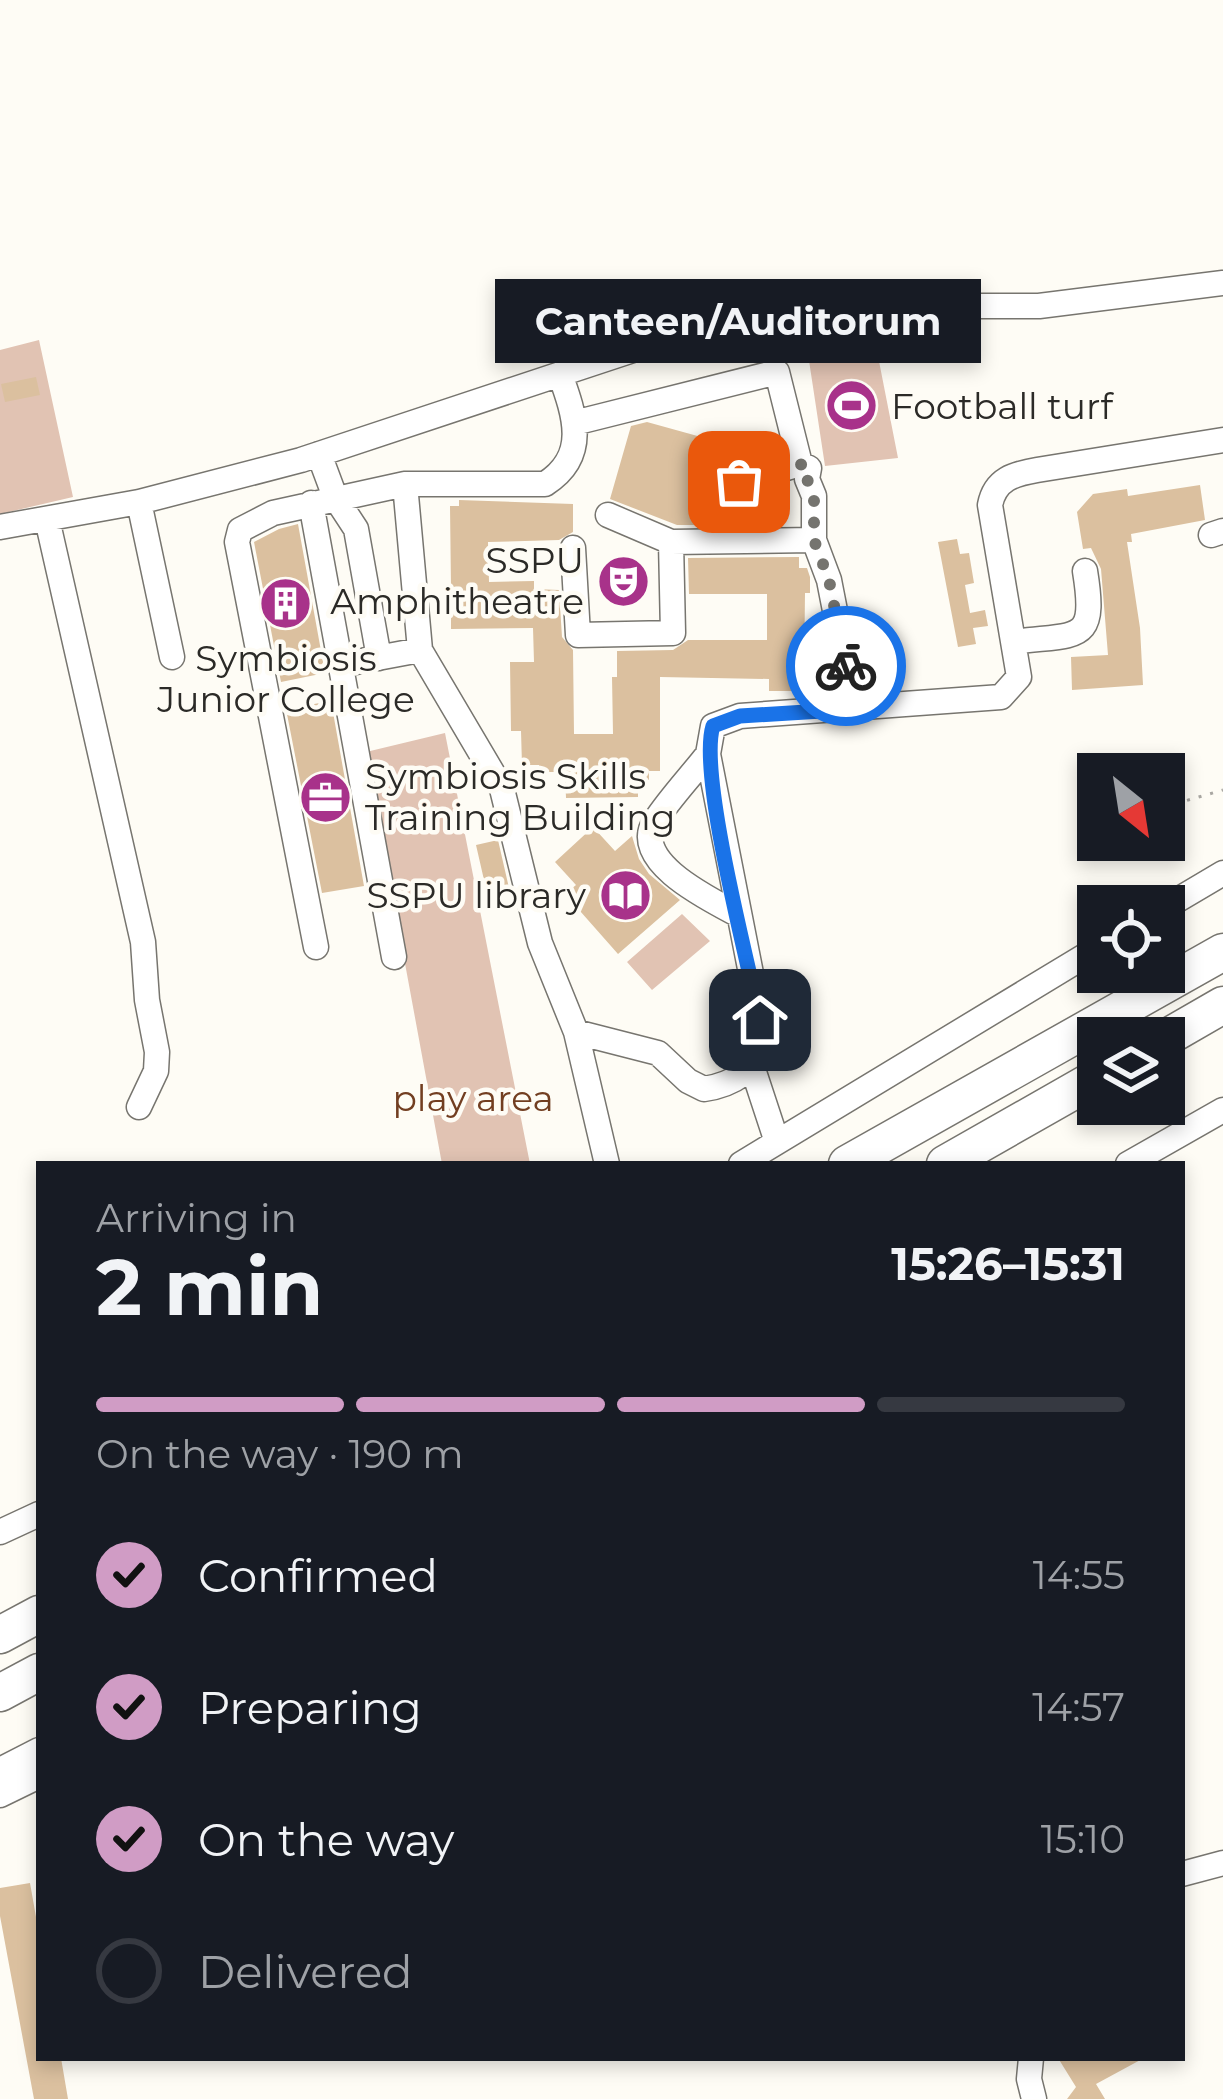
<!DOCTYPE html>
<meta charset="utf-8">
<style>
:root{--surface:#171b24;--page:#20242c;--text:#f1f3f6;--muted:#9ea1a6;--line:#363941;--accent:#d09cc5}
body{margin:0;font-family:Montserrat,sans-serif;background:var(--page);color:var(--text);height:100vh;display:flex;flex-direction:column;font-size:45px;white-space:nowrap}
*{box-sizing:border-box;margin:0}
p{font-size:39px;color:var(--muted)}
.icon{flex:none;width:66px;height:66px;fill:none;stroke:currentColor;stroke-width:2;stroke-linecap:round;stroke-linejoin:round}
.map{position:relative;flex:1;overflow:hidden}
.panel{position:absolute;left:36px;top:1161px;width:1149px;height:900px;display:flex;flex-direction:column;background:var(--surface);border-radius:0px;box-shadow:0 6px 18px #0003}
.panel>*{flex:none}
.needle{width:78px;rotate:150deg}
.controls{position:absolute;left:1077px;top:753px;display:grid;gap:24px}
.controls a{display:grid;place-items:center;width:108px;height:108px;border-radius:0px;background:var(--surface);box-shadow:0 6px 18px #0003;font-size:60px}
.pin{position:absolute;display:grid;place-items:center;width:102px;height:102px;color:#fff;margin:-51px;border-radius:24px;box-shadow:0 6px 18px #0006}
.courier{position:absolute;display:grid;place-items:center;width:120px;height:120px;margin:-60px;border:9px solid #1a73e8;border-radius:50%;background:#fff;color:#222;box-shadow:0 3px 15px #0007}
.bubble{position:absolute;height:84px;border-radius:0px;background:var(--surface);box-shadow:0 6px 18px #0003;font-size:39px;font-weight:700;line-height:84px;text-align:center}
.summary em{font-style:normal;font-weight:700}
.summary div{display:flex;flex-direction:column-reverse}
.summary{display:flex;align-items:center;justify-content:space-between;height:204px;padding:0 60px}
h1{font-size:78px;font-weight:700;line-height:90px}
.bar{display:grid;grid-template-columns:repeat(4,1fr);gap:18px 12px;align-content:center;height:144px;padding:0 60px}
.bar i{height:15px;border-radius:9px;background:var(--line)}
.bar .selected{background:var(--accent)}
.bar p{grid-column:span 4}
ol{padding:0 60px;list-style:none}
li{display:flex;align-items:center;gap:36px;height:132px}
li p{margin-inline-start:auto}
li .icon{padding:12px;border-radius:50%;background:var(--accent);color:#111;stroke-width:4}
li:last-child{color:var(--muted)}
li i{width:66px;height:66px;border:6px solid var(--line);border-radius:50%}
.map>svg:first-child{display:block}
.green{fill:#e1c3b3}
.building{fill:#dbc09f}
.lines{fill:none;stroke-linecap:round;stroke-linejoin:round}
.minor-casing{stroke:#77756f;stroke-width:27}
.highway-casing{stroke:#77756f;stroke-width:39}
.path{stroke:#a9a7a2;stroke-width:3;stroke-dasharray:3 9;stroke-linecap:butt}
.minor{stroke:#fff;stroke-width:24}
.highway{stroke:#fff;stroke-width:36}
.done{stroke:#75746f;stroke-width:12;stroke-dasharray:0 21.6}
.route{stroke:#1a73e8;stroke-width:15}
.labels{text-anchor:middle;stroke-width:9;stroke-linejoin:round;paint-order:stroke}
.poi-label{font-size:36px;fill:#2b2a27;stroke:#fefcf5;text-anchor:start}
.park-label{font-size:36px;fill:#723e21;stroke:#fefcf5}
</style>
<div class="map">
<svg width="1223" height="2099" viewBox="0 0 1223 2099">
<rect width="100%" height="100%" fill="#fefcf5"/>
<path class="green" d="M39,340L73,497L0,514V350Z
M877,351L898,458L825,466L808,354Z
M445,733L530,1164H442L366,752Z
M682,914L710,941L652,990L627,962Z"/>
<path class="building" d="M36,377L40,395L5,402L1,384Z
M647,422L748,450L745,463L728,470L723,477L724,488L735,498L727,525H677L610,499L631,426Z
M1200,485L1205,520L1131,534L1132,542H1127L1140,628L1143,685L1072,690L1071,657L1108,655L1101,569L1091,548L1083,549L1077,512L1093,494L1127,489L1128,496Z
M459,500L573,504V532L559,540L488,542L489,582L534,581V589L559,590L562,637L573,650L574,734H613L612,677H617V651L673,650L688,640H767V594H689L688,558L799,557V568H807L810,577V593H805L804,677H794V691H769V679L660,677V771H649V780H638V797L566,798L565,772H539V765H522L521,731H511L510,662H534L533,628L451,629V614L444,615V588H451L450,506H459Z
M298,524L325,673L281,682L254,542L279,529Z
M957,539L960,554L969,553L974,583L965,585L970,613L985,610L988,626L973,628L976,644L958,647L938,542Z
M331,701L364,886L322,893L286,709Z
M593,827L615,851L632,836L639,859L649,874L680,900L618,954L565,894L576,885L555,862Z
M498,840L509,888L487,893L476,845Z
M30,1883L39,1934V2058H61L68,2099H34L0,1916V1888Z
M1058,2058H1144L1096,2084L1105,2099H1067L1076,2087Z"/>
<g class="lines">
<defs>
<path id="minor" d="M574,423L777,372L800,464
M319,454L335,497L356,529L379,658
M739,482L800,464L809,468L807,479L814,496V540L829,580L854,708
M405,484L420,650L502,789L540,943L576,1032L607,1164
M139,502L172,657
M311,503L394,957
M608,515L671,542L814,540
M47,519L143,942L147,1000L157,1052L156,1071L139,1107
M0,527L139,502L301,460L654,343L748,321L842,306H1039L1223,283
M1211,535L1223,531
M573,548L578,635L673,633L671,542
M1014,642C1079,633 1097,645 1085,571
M340,665L420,650
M708,754C691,776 670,798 655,821C629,861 711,900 739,915
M1164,908L1223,873
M316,947L237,542L240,530L273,513L405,484H545C589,456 575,416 560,374
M576,1032L658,1053L688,1081L704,1089C732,1085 758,1070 764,1040L708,754L713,726L740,716L1001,697L1019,677L990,505C995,479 1014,474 1037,470L1223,440
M752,1066L777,1142
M741,1164L1098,948
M1128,1164L1223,1110
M0,1532L39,1514
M0,1770L39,1750
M0,1795L39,1776
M1182,1874L1223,1863
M1031,2058L1029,2079L1034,2099"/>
<path id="highway" d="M1164,1039L1223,1005
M847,1164L1223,952
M945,1164L1098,1077
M0,1635L39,1614
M0,1693L39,1672"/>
</defs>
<use href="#minor" class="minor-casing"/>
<use href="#highway" class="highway-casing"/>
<path class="path" d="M1164,807L1223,790"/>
<use href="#minor" class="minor"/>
<use href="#highway" class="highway"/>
</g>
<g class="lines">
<path class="done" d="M739,482L800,464L809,468L807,479L814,496V540L829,580L846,666"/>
<path class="route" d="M760,1020C748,962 698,773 713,726L740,716L854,709L846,666"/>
</g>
<defs>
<symbol id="stadium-disc" viewBox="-11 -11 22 22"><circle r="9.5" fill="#a8328a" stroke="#fefcf5"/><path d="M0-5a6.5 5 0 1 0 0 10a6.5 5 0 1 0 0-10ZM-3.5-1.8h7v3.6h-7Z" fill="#fff"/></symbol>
<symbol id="theatre-disc" viewBox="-11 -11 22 22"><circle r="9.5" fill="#a8328a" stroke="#fefcf5"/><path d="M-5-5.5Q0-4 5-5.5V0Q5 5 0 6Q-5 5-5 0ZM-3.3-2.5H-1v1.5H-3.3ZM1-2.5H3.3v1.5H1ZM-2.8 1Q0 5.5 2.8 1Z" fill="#fff"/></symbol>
<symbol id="building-disc" viewBox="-11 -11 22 22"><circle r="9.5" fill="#a8328a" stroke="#fefcf5"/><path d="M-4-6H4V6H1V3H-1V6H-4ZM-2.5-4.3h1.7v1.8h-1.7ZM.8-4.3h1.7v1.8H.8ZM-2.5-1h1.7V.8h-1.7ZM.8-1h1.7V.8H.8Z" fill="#fff"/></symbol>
<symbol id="office-disc" viewBox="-11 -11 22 22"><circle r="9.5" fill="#a8328a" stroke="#fefcf5"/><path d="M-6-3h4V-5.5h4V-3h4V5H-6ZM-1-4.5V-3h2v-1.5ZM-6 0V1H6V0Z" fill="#fff"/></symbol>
<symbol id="library-disc" viewBox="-11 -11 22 22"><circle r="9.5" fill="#a8328a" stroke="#fefcf5"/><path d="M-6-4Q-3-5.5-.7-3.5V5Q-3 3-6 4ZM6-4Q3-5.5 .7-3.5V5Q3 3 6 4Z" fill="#fff"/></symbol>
</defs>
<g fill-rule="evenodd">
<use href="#stadium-disc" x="822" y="376" width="59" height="59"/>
<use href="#theatre-disc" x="594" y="552" width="59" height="59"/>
<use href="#building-disc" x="256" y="574" width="59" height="59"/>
<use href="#office-disc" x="296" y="768" width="59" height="59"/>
<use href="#library-disc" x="596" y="866" width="59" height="59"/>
</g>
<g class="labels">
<g class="poi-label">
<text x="891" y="419">Football turf</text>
<text x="584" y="573" text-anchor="end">SSPU<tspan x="584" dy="41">Amphitheatre</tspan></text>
<text x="286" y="671" text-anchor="middle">Symbiosis<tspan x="286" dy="41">Junior College</tspan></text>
<text x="365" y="789">Symbiosis Skills<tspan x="365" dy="41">Training Building</tspan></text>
<text x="586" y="908" text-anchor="end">SSPU library</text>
</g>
<g class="park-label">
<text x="473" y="1111">play area</text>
</g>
</g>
</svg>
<div class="controls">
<a><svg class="needle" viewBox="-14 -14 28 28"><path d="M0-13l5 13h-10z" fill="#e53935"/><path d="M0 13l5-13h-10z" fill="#9ea1a6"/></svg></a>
<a><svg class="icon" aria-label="locate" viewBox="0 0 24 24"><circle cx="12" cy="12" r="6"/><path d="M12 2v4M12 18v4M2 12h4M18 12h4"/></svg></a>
<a><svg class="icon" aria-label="layers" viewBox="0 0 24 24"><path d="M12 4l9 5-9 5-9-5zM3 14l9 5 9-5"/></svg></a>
</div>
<div class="pin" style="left:739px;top:482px;background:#ea580c"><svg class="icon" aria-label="bag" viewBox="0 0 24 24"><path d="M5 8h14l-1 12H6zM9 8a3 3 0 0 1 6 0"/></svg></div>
<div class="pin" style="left:760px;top:1020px;background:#1f2937"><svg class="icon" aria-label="home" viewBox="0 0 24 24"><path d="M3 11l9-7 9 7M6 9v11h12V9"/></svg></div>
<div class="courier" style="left:846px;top:666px"><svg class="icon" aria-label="bike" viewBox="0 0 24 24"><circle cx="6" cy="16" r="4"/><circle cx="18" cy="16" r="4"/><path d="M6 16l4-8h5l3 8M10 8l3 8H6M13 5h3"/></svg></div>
<div class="bubble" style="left:495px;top:279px;width:486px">Canteen/Auditorum</div>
<section class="panel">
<div class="summary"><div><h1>2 min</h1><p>Arriving in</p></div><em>15:26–15:31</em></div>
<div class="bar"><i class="selected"></i><i class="selected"></i><i class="selected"></i><i></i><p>On the way · 190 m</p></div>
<ol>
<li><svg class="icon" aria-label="check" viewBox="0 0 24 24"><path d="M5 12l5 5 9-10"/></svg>Confirmed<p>14:55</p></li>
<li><svg class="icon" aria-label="check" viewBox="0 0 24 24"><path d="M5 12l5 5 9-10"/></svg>Preparing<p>14:57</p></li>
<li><svg class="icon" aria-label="check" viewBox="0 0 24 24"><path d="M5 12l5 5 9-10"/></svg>On the way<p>15:10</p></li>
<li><i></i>Delivered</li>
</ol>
</section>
</div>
